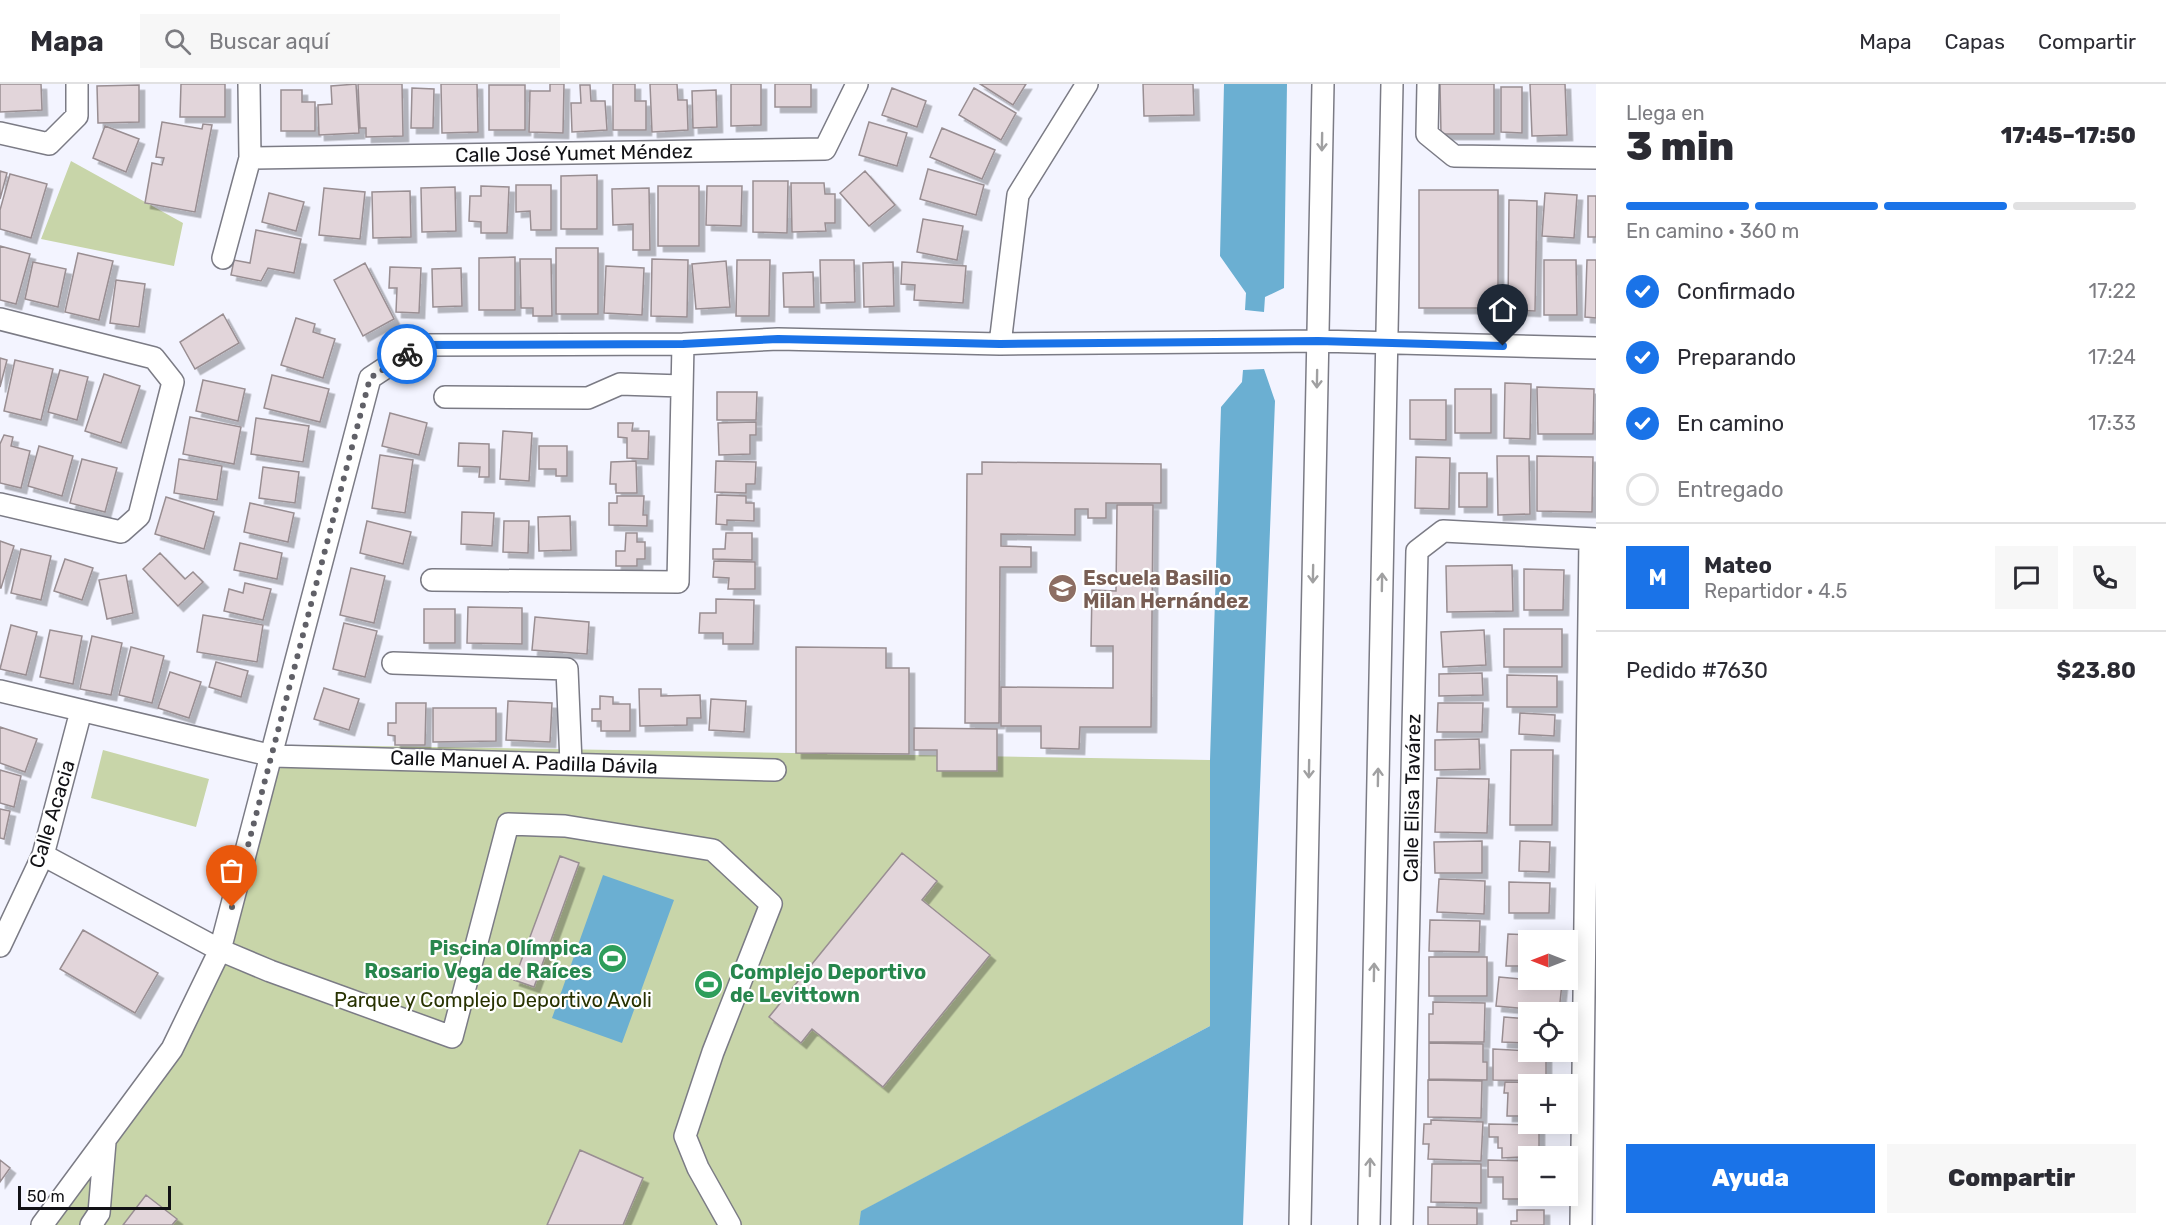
<!DOCTYPE html>
<html lang="es">
<meta charset="utf-8">
<style>
:root{--surface:#fff;--page:#f7f7f7;--text:#2b2b33;--muted:#7c7c81;--line:#e1e1e2;--accent:#1a73e8}
body{margin:0;font-family:Rubik,sans-serif;background:var(--page);color:var(--text);height:100vh;display:flex;flex-direction:column;font-size:22px;white-space:nowrap}
*{box-sizing:border-box;margin:0}
p{font-size:20px;color:var(--muted)}
.icon{flex:none;width:33px;height:33px;fill:none;stroke:currentColor;stroke-width:2;stroke-linecap:round;stroke-linejoin:round}
.map{position:relative;flex:1;overflow:hidden}
.side{display:flex;flex-direction:column;background:var(--surface);width:570px}
.side>*{flex:none}
.needle{width:39px;rotate:270deg}
.buttons{position:absolute;left:1518px;top:846px;display:grid;gap:12px}
.buttons a{display:grid;place-items:center;width:60px;height:60px;border-radius:0px;background:var(--surface);box-shadow:0 3px 15px #0003;font-size:30px}
.scale{position:absolute;left:18px;bottom:15px;width:153px;box-sizing:border-box;padding-left:6px;border:3px solid #111115;border-top:0;font-size:16px;line-height:21px;white-space:nowrap;color:#111115;-webkit-text-stroke:4px #fff;paint-order:stroke}
.pin{position:absolute;display:grid;place-items:center;width:51px;height:51px;color:#fff;margin:-62px -26px;border-radius:50% 50% 50% 0;rotate:-45deg;box-shadow:0 0 6px #0007}
.pin .icon{rotate:45deg}
.courier{position:absolute;display:grid;place-items:center;width:60px;height:60px;margin:-30px;border:4px solid #1a73e8;border-radius:50%;background:#fff;color:#222;box-shadow:0 2px 8px #0007}
.head em{font-style:normal;font-weight:800}
.head div{display:flex;flex-direction:column-reverse}
.head{display:flex;align-items:center;justify-content:space-between;height:102px;padding:0 30px}
h1{font-size:39px;font-weight:800;line-height:45px}
.bar{display:grid;grid-template-columns:repeat(4,1fr);gap:9px 6px;align-content:center;height:72px;padding:0 30px}
.bar i{height:8px;border-radius:4px;background:var(--line)}
.bar .selected{background:var(--accent)}
.bar p{grid-column:span 4}
.line{display:flex;align-items:center;gap:15px;padding:0 30px;border-top:2px solid var(--line)}
.line div{flex:1}
.round{display:grid;place-items:center;flex:none;width:63px;height:63px;border-radius:0px;background:var(--page)}
ol{padding:0 30px;list-style:none}
li{display:flex;align-items:center;gap:18px;height:66px}
li p{margin-inline-start:auto}
li .icon{padding:6px;border-radius:50%;background:var(--accent);color:#fff;stroke-width:4}
li:last-child{color:var(--muted)}
li i{width:33px;height:33px;border:3px solid var(--line);border-radius:50%}
.cta{display:flex;gap:12px;margin-top:auto;padding:12px 30px}
.cta a{flex:1;height:69px;border-radius:0px;background:var(--accent);color:#fff;font-size:24px;font-weight:800;line-height:69px;text-align:center}
.cta a+a{background:var(--page);color:var(--text)}
header{display:flex;align-items:center;gap:36px;box-sizing:border-box;height:84px;padding:0 30px;background:var(--surface);border-bottom:2px solid var(--line)}
header strong{font-size:28px}
nav{display:flex;gap:33px;margin-inline-start:auto;font-size:21px}
.search{width:420px;height:54px;background:var(--page);display:flex;align-items:center;gap:15px;box-sizing:border-box;padding:0 21px;border-radius:0px;color:var(--muted);font-size:22px}
main{display:flex;flex:1;min-height:0}
.map>svg:first-child{display:block}
.green{fill:#c8d5a9}
.water{fill:#6bafd2}
.building{fill:#e2d5da;stroke:#998e92;stroke-width:1.5;filter:url(#shadow)}
.lines{fill:none;stroke-linecap:round;stroke-linejoin:round}
.minor-casing{stroke:#7b7b85;stroke-width:24}
.minor{stroke:#fff;stroke-width:21}
.oneway{stroke:#a0a0a1}
.done{stroke:#606067;stroke-width:6;stroke-dasharray:0 10.8}
.route{stroke:#1a73e8;stroke-width:8}
.labels{text-anchor:middle;stroke-width:4.5;stroke-linejoin:round;paint-order:stroke}
.street-label{font-size:20px;fill:#111115;stroke:#fff}
.education-label{font-size:20px;font-weight:bold;fill:#785e54;stroke:#fff;text-anchor:start}
.leisure-label{font-size:20px;font-weight:bold;fill:#27864d;stroke:#fff;text-anchor:end}
.park-label{font-size:20px;fill:#283201;stroke:#fff}
</style>
<header>
<strong>Mapa</strong>
<div class="search"><svg class="icon" aria-label="search" viewBox="0 0 24 24"><circle cx="10" cy="10" r="6"/><path d="M15 15l6 6"/></svg>Buscar aquí</div>
<nav><a>Mapa</a><a>Capas</a><a>Compartir</a></nav>
</header>
<main>
<div class="map">
<svg width="1596" height="1141" viewBox="0 0 1596 1141">
<defs>
<filter id="shadow"><feDropShadow dx="5.5" dy="5.5" stdDeviation="0" flood-color="#0004"/></filter>
</defs>
<rect width="100%" height="100%" fill="#f3f4ff"/>
<path class="green" d="M71,77L183,139L174,182L41,155Z
M311,661L1210,676V942L862,1127L859,1141H52L177,967L276,690C286,676 295,668 311,661Z
M103,666L209,695L196,743L91,714Z"/>
<path class="water" d="M1224,0H1287L1284,204L1265,213L1264,228L1245,226L1246,209L1220,172Z
M1264,285L1275,317L1243,1141H859L861,1127L1210,942V676L1221,323L1242,298L1243,286Z
M603,791L674,816L622,959L552,934Z"/>
<path class="building" d="M0,0H41L42,26L0,28Z
M181,0H225V33H180Z
M356,0L359,49L319,51L318,21L332,20L331,2Z
M358,0H402L403,52L366,53V44H360Z
M441,0H477L478,48L442,49Z
M550,0H564L563,49L529,48L530,7H550Z
M613,0H635V17H646V46H613Z
M650,0H677L678,16H687L688,46L652,48Z
M731,0H761V41L731,42Z
M775,0H811V23H775Z
M980,0H1026L1013,21Z
M1143,0H1193L1194,31L1144,32Z
M1440,0H1494V50H1441Z
M1530,0H1565L1567,51L1532,52Z
M139,1V38L98,39L97,2Z
M489,1H525V46H489Z
M580,1H590L591,17H605L607,46L572,48L571,19H581Z
M1501,3H1522V49L1501,48Z
M412,4L434,5L433,44H411Z
M892,4L926,17L917,43L882,31Z
M974,4L1016,29L1001,56L959,31Z
M281,6H302V18H315V47H281Z
M716,6L717,43L693,44L692,7Z
M162,38L202,45L203,40L212,41L195,128L145,119L152,79L162,81L164,74L156,73Z
M869,38L907,49L897,82L859,71Z
M105,42L139,55L126,88L93,74Z
M942,44L995,66L982,95L930,73Z
M928,85L984,101L976,131L920,115Z
M0,87L7,89L0,115Z
M865,87L895,121L869,142L840,109Z
M10,90L47,100L31,154L0,145V126Z
M597,91V145H561V92Z
M753,97H788L787,149L753,148Z
M791,99H824L825,110H835V139H825L826,147L792,148Z
M516,101H551V146H531L530,127L516,128Z
M481,102L509,103L507,149H481V138L469,137L470,112H481Z
M658,102H699V162H658Z
M707,102H742L741,142L706,141Z
M455,103L456,147L422,148L421,104Z
M324,104L365,108L360,155L319,151Z
M649,104L650,166H633V140L613,141L612,105Z
M1419,106H1498V224H1419Z
M410,107L411,153L373,154L372,108Z
M269,109L304,118L296,147L262,138Z
M1545,109L1577,111L1574,154L1542,152Z
M1588,112H1596V153H1588Z
M1509,116L1537,117L1535,227L1508,226Z
M923,135L963,142L957,176L917,168Z
M256,146L301,155L294,189L268,184L261,197L231,191L234,176L250,179Z
M0,162L30,170L16,220L0,216Z
M556,164H598V230H556Z
M78,169L113,177L99,236L65,228Z
M515,173V226H479V174Z
M520,175H551L552,232H533V224H521Z
M652,175L688,176L687,233L651,232Z
M737,176H770L769,232H736Z
M820,176H854L855,218L821,219Z
M1544,176H1576L1577,231H1544Z
M1587,176H1596V234L1585,233Z
M726,177L730,223L696,225L692,180Z
M33,178L66,185L58,223L25,215Z
M893,178L894,222L864,223L863,179Z
M902,178L966,182L963,219L914,216L915,201L901,200Z
M365,179L394,235L363,252L334,196Z
M606,182L644,184L642,231L604,229Z
M390,183L421,184L419,229L396,228L397,204H389Z
M461,184L462,222L433,223L432,185Z
M813,188L814,223H784L783,189Z
M116,196L145,200L139,243L110,239Z
M223,230L239,259L195,285L180,258Z
M296,234L315,240L313,248L335,255L323,294L281,281Z
M0,274L7,276L0,303Z
M15,276L53,285L41,336L4,327Z
M60,286L88,293L77,336L48,328Z
M104,290L140,302L121,359L85,347Z
M272,291L329,305L320,338L264,324Z
M203,296L245,305L238,337L196,327Z
M1505,299L1531,300L1530,355L1504,354Z
M1537,303L1594,305L1593,350H1538Z
M1455,305H1491V349H1455Z
M717,308H757L756,336H717Z
M1410,316H1446V356L1410,355Z
M390,329L427,339L419,371L382,362Z
M190,333L241,343L234,380L183,370Z
M256,334L309,342L303,378L251,370Z
M756,338V351H750V370L719,371L718,339Z
M618,339H633L632,347H649L648,375L627,374V354L618,353Z
M503,347L532,349L529,397L500,395Z
M4,351L13,353L11,362L30,367L21,404L0,399V360Z
M459,359L489,360V393H479L480,383L458,382Z
M39,362L73,372L62,412L28,402Z
M539,362H567V392H556V385H539Z
M380,371L413,376L405,429L372,424Z
M1497,372H1529L1530,430L1498,431Z
M1537,372L1593,373L1592,428L1537,427Z
M1416,373L1450,374L1449,425L1415,424Z
M82,375L117,384L105,428L70,419Z
M179,375L222,382L217,416L174,409Z
M636,377L637,409H616V400H610L611,378Z
M716,377L756,378L755,400H746V409L715,408Z
M982,378L1161,380V419H1106V434H1088V425H1075V451L1001,450V462L1031,463V483H1000L999,639H965L967,390H982Z
M263,383L299,388L295,419L259,414Z
M1459,389H1487V423H1459Z
M717,411L746,412V419H754V437L727,436V441L716,440Z
M617,412H644L643,431H647V442L609,441V419H617Z
M166,413L214,428L204,465L155,450Z
M250,419L294,429L288,458L244,448Z
M1117,421H1153L1151,643H1080L1079,665L1041,664V642H1001V603L1113,604V562H1091L1092,506L1116,507Z
M462,428L494,429L492,462L461,460Z
M570,432L571,466L539,467L538,433Z
M367,437L411,448L403,480L360,469Z
M504,437H529L528,469L503,468Z
M626,449H637V458H645V475H637V482H616V467H625Z
M726,449H752V476L713,475V465H725Z
M0,457L14,462L1,504H0Z
M240,459L282,469L277,495L234,486Z
M21,465L51,472L41,516L11,509Z
M160,469L185,495L193,488L203,498L178,522L143,485Z
M65,475L93,484L82,516L54,507Z
M714,477L755,478V505H728L729,494L713,493Z
M1512,481L1513,527L1447,528L1446,482Z
M351,484L385,492L374,539L340,531Z
M1524,485L1564,486L1563,526H1524Z
M126,491L133,529L107,535L99,496Z
M245,499L271,505L263,536L224,527L229,505L243,509Z
M716,515L754,516L753,560H723V549H699L700,529H716Z
M468,523L522,524V560L467,559Z
M424,525H455V559H424Z
M203,531L263,541L257,578L197,568Z
M535,533L589,538L587,570L532,566Z
M344,539L377,547L365,593L333,585Z
M11,541L37,548L26,591L0,585Z
M1504,545H1562V583H1504Z
M50,546L82,552L73,600L40,593Z
M1484,546L1486,581L1443,583L1441,548Z
M92,552L122,559L111,611L80,605Z
M131,563L164,572L152,619L119,611Z
M796,563L886,564V584H909V670L796,669Z
M216,578L248,587L241,613L209,603Z
M170,588L201,598L189,634L158,624Z
M1482,589L1483,611L1439,612V590Z
M1507,591L1557,592V623H1507Z
M324,604L359,615L349,646L314,635Z
M639,605H661V612L700,611L701,634H687V641L640,642Z
M600,612L613,613V620H630V647H601V637H592V625H600Z
M711,615L746,617L744,648L709,646Z
M508,617L552,619L550,658L506,656Z
M396,619H426L425,661H395V652L388,651V639H396Z
M1438,619H1483L1482,648H1437Z
M433,624H496V657L433,658Z
M1520,629L1555,631L1554,652L1519,650Z
M0,643L37,655L25,688L0,679Z
M914,644L997,645V687H937V666H914Z
M1479,655L1480,685L1435,686V656Z
M1511,666H1553L1552,741H1510Z
M0,686L21,692L14,723L0,719Z
M1437,694L1489,695L1487,749L1435,748Z
M0,725L10,727L4,755L0,754Z
M1482,757V789H1435L1434,758Z
M1520,757L1550,758L1549,788L1519,787Z
M902,769L937,797L922,816L990,871L883,1003L812,945L801,959L769,933Z
M560,772L579,779L534,903L514,896Z
M1439,795L1485,797L1484,830L1437,828Z
M1509,798L1550,799L1549,829H1509Z
M1430,836L1480,837L1479,868L1429,867Z
M83,846L158,889L135,929L60,885Z
M1508,850L1560,852V856H1528V882H1506Z
M1429,873H1487V912H1429Z
M1499,893L1562,899L1559,928L1496,922Z
M1433,918L1485,919L1484,958H1429V930H1433Z
M1504,933L1528,935V959L1502,958Z
M1429,959L1483,960V978H1487V996L1429,995Z
M1493,965L1546,968V997L1493,996Z
M1428,996L1482,997L1481,1034L1428,1033Z
M1505,998L1546,999V1000H1528V1032H1507L1508,1009H1504Z
M1431,1036L1483,1038L1481,1077L1428,1075L1429,1060H1423L1424,1040H1431Z
M1489,1040L1539,1041V1072L1502,1074V1064H1498V1053H1489Z
M580,1066L643,1094L623,1141H547Z
M0,1076L10,1084L0,1098Z
M1488,1076L1528,1077V1112H1545V1115H1503V1093H1488Z
M1432,1080H1481V1119L1431,1118Z
M146,1111L177,1135L172,1141H123Z
M1428,1123L1477,1124V1141H1428Z
M1517,1126H1544V1141H1511V1137H1517Z"/>
<g class="lines">
<defs>
<path id="minor" d="M1428,0L1427,50L1454,72L1596,74
M0,49L49,60L77,32V0
M250,74L825,65L857,0
M223,174L250,74L249,0
M0,235L154,274L173,298L139,432L121,448L0,420
M1000,260L1018,111L1087,0
M445,313L588,314L620,300L682,302
M432,496L678,498L683,260
M393,579L567,585L571,679
M0,607L273,672L775,686
M43,771L220,866L270,887L452,953L508,740L565,742L713,766L771,820L713,968L685,1052L698,1084L730,1141
M0,862L43,771L81,627
M42,1141L172,965L220,866L370,294L420,261L683,260L778,255L1000,260L1318,257L1596,264
M91,1141L99,1129L105,1058
M1300,1141L1323,0
M1369,1141L1392,0
M1402,1141L1417,467L1443,447L1596,455
M1581,1141L1590,455"/>
</defs>
<use href="#minor" class="minor-casing"/>
<use href="#minor" class="minor"/>
</g>
<defs><path id="oneway-shaft" d="M-6 0H5M1.5-3L5.5 0L1.5 3" fill="none" stroke-width="1.6" stroke-linecap="round" stroke-linejoin="round" transform="scale(1.5)"/></defs>
<g class="oneway">
<use href="#oneway-shaft" transform="translate(1322 58) rotate(91)"/>
<use href="#oneway-shaft" transform="translate(1317 295) rotate(91)"/>
<use href="#oneway-shaft" transform="translate(1313 490) rotate(91)"/>
<use href="#oneway-shaft" transform="translate(1382 498) rotate(-89)"/>
<use href="#oneway-shaft" transform="translate(1309 685) rotate(91)"/>
<use href="#oneway-shaft" transform="translate(1378 693) rotate(-89)"/>
<use href="#oneway-shaft" transform="translate(1374 888) rotate(-89)"/>
<use href="#oneway-shaft" transform="translate(1370 1083) rotate(-89)"/>
</g>
<g class="lines">
<path class="done" d="M232,823L370,294L407,270"/>
<path class="route" d="M407,270L420,261L683,260L778,255L1000,260L1318,257L1503,262"/>
</g>
<defs>
<symbol id="school-disc" viewBox="-11 -11 22 22"><circle r="9.5" fill="#8d6e63" stroke="#fff"/><path d="M0-5L7-2L0 1L-7-2ZM-4 1L0 2.5L4 1V4Q0 6-4 4Z" fill="#fff"/></symbol>
<symbol id="stadium-disc" viewBox="-11 -11 22 22"><circle r="9.5" fill="#2e9e5b" stroke="#fff"/><path d="M0-5a6.5 5 0 1 0 0 10a6.5 5 0 1 0 0-10ZM-3.5-1.8h7v3.6h-7Z" fill="#fff"/></symbol>
</defs>
<g fill-rule="evenodd">
<use href="#school-disc" x="1046" y="488" width="33" height="33"/>
<use href="#stadium-disc" x="596" y="858" width="33" height="33"/>
<use href="#stadium-disc" x="692" y="884" width="33" height="33"/>
</g>
<g class="labels">
<g class="street-label">
<text transform="translate(574 69) rotate(-1)" y="7">Calle José Yumet Méndez</text>
<text transform="translate(524 678) rotate(2)" y="7">Calle Manuel A. Padilla Dávila</text>
<text transform="translate(1412 714) rotate(-89)" y="7">Calle Elisa Tavárez</text>
<text transform="translate(52 730) rotate(-73)" y="7">Calle Acacia</text>
</g>
<g class="education-label">
<text x="1083" y="501">Escuela Basilio<tspan x="1083" dy="23">Milan Hernández</tspan></text>
</g>
<g class="leisure-label">
<text x="592" y="871">Piscina Olímpica<tspan x="592" dy="23">Rosario Vega de Raíces</tspan></text>
<text x="730" y="895" text-anchor="start">Complejo Deportivo<tspan x="730" dy="23">de Levittown</tspan></text>
</g>
<g class="park-label">
<text x="493" y="923">Parque y Complejo Deportivo Avoli</text>
</g>
</g>
</svg>
<div class="buttons">
<a><svg class="needle" viewBox="-14 -14 28 28"><path d="M0-13l5 13h-10z" fill="#e53935"/><path d="M0 13l5-13h-10z" fill="#7c7c81"/></svg></a>
<a><svg class="icon" aria-label="locate" viewBox="0 0 24 24"><circle cx="12" cy="12" r="6"/><path d="M12 2v4M12 18v4M2 12h4M18 12h4"/></svg></a>
<a>+</a>
<a>−</a>
</div>
<div class="scale">50 m</div>
<div class="pin" style="left:232px;top:823px;background:#ea580c"><svg class="icon" aria-label="bag" viewBox="0 0 24 24"><path d="M5 8h14l-1 12H6zM9 8a3 3 0 0 1 6 0"/></svg></div>
<div class="pin" style="left:1503px;top:262px;background:#1f2937"><svg class="icon" aria-label="home" viewBox="0 0 24 24"><path d="M3 11l9-7 9 7M6 9v11h12V9"/></svg></div>
<div class="courier" style="left:407px;top:270px"><svg class="icon" aria-label="bike" viewBox="0 0 24 24"><circle cx="6" cy="16" r="4"/><circle cx="18" cy="16" r="4"/><path d="M6 16l4-8h5l3 8M10 8l3 8H6M13 5h3"/></svg></div>
</div>
<section class="side">
<div class="head"><div><h1>3 min</h1><p>Llega en</p></div><em>17:45–17:50</em></div>
<div class="bar"><i class="selected"></i><i class="selected"></i><i class="selected"></i><i></i><p>En camino · 360 m</p></div>
<ol>
<li><svg class="icon" aria-label="check" viewBox="0 0 24 24"><path d="M5 12l5 5 9-10"/></svg>Confirmado<p>17:22</p></li>
<li><svg class="icon" aria-label="check" viewBox="0 0 24 24"><path d="M5 12l5 5 9-10"/></svg>Preparando<p>17:24</p></li>
<li><svg class="icon" aria-label="check" viewBox="0 0 24 24"><path d="M5 12l5 5 9-10"/></svg>En camino<p>17:33</p></li>
<li><i></i>Entregado</li>
</ol>
<div class="line" style="height:108px"><b class="round" style="background:var(--accent);color:#fff">M</b><div><b>Mateo</b><p>Repartidor · 4.5</p></div><a class="round"><svg class="icon" aria-label="chat" viewBox="0 0 24 24"><path d="M4 5h16v11H9l-5 4z"/></svg></a><a class="round"><svg class="icon" aria-label="phone" viewBox="0 0 24 24"><path d="M5 4h4l2 5-3 2q2 4 5 5l2-3 5 2v4C11 20 4 13 5 4z"/></svg></a></div>
<div class="line" style="height:78px"><div>Pedido #7630</div><b>$23.80</b></div>
<div class="cta"><a>Ayuda</a><a>Compartir</a></div>
</section>
</main>
